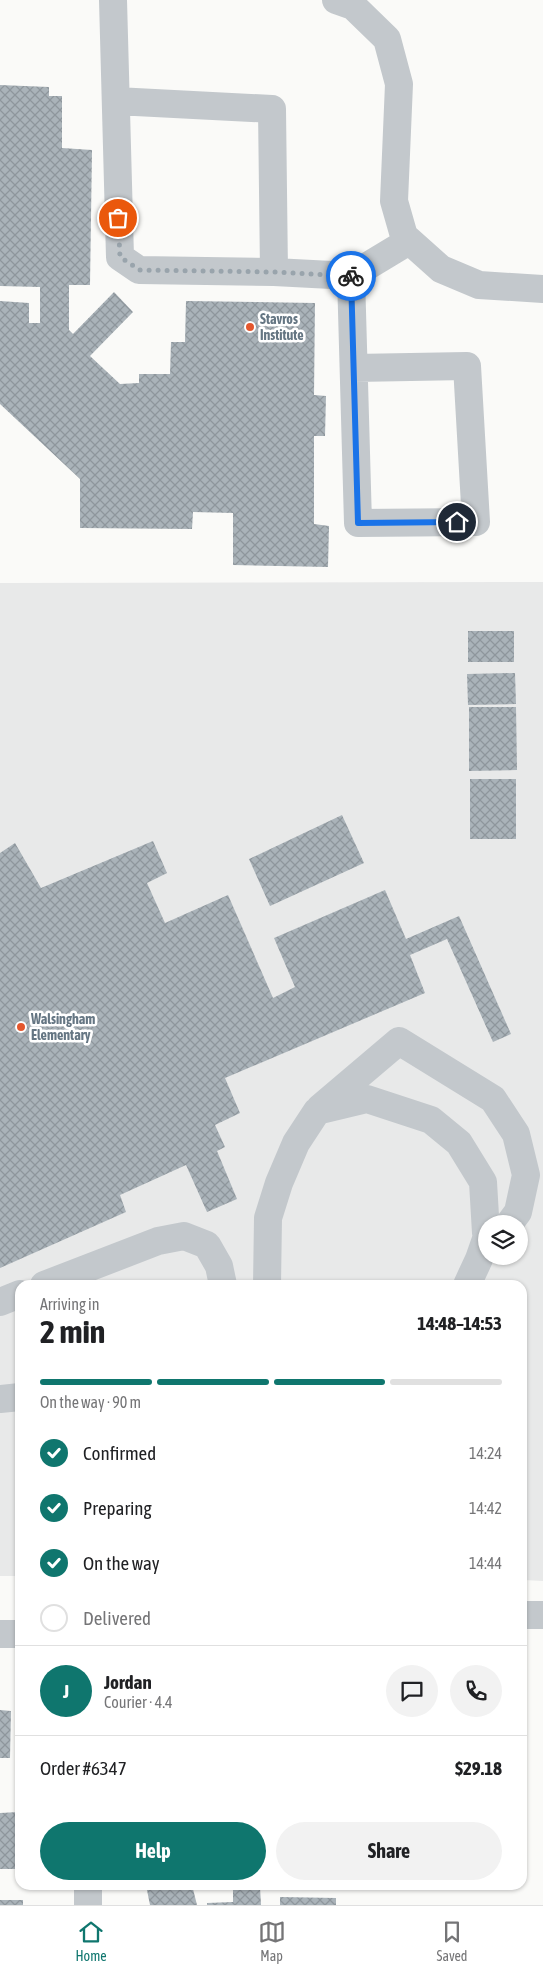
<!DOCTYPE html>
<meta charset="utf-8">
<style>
:root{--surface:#fff;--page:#f2f2f2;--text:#202124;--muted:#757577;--line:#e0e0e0;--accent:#0f766e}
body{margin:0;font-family:"Asap Condensed",sans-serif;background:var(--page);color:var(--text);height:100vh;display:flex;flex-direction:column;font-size:19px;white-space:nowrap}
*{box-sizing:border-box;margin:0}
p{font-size:16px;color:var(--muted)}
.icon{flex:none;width:28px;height:28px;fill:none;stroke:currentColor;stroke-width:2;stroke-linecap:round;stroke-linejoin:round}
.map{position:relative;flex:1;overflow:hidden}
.sheet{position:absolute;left:15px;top:1280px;width:512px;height:610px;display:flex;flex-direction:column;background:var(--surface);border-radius:15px;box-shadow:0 1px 4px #0004}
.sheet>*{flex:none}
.fabs{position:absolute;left:478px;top:1215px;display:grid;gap:10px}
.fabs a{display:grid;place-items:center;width:50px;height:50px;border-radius:50%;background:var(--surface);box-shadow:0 1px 4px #0004;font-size:25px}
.pin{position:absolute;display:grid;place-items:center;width:42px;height:42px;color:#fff;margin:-21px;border:2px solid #fff;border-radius:50%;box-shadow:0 1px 5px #0007}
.courier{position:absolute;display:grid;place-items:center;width:50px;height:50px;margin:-25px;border:4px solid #1a73e8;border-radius:50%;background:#fff;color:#222;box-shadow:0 1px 6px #0007}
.overview em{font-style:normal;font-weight:700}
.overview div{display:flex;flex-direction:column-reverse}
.overview{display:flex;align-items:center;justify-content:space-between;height:85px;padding:0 25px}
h1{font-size:32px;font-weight:700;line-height:38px}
.bar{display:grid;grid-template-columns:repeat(4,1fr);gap:8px 5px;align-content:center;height:60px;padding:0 25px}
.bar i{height:6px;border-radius:4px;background:var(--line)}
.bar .current{background:var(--accent)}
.bar p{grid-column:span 4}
.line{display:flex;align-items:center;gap:12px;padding:0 25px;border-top:1px solid var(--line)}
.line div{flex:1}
.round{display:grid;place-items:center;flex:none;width:52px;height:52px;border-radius:26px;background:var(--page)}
ol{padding:0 25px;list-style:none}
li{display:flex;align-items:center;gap:15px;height:55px}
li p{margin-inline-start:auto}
li .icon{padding:5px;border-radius:50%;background:var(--accent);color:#fff;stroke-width:4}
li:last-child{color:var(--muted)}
li i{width:28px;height:28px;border:2px solid var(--line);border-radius:50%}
.button{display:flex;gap:10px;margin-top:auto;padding:10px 25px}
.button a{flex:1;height:58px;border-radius:30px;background:var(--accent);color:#fff;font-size:20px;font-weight:700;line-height:58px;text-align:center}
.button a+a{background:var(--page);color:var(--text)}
.menu{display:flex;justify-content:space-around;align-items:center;height:70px;border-top:1px solid var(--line);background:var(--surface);font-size:14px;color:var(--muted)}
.menu a{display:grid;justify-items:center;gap:2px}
.menu .current{color:var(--accent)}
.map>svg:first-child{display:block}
.built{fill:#e8e9e9;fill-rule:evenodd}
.building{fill:url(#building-cross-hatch)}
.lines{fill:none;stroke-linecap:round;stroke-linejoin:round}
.minor{stroke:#c3c8cc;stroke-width:28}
.done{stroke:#99a4ac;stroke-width:5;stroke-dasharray:0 9}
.route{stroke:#1a73e8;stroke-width:6}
.poi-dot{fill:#e4572e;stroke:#fff;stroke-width:2}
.labels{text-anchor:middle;stroke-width:5;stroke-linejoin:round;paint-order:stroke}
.poi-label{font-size:14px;font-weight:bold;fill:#657683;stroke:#fff;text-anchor:start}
</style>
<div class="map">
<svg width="543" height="1905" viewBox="0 0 543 1905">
<defs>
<pattern id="building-cross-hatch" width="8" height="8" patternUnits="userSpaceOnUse" patternTransform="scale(1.25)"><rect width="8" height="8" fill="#aab3b9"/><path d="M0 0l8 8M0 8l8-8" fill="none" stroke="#8e969c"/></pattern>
</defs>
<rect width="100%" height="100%" fill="#fafaf8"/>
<path class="built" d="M543,582V1581L523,1580L522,1285H20V1576H0V583ZM486,1224H519V1256H486Z"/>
<path class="building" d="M0,85L49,87V96H62V148L92,150L90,285H69V330L73,334L114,292L133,312L90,356L120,384L139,383V374H170L171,342H185L186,301L315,303L314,395L326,396L325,436H314V524L329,526L328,567L233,565V513L193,512L192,529L80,528V479L0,404V301L29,303V323H40V287L0,286Z
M468,631H514V662H468Z
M515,673L516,704L468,705L467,674Z
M469,707H516L517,770L469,771Z
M470,779H516V839H470Z
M342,815L364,863L270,906L249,859Z
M153,841L167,873L147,883L165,923L228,895L273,998L295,987L274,938L385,890L406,939L459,916L511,1034L493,1042L447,939L410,955L425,993L225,1078L240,1113L215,1125L225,1147L217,1151L237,1199L207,1212L186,1165L120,1195L126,1212L0,1268V853L15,843L41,888Z
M0,1710L11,1711L10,1758H0Z
M19,1812L20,1869H0V1813Z
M146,1885H192L197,1905H150Z
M233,1887H260L261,1905H207V1903L233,1902Z
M280,1897L336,1898V1905H280Z
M0,1900H23V1905H0Z"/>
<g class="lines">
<path class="minor" d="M113,0L120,257L139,270L274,272L351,276L358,523L476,522L467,366L354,368
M336,0L353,6L387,39L399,84L394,201L404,236L441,269L479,285L543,289
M116,101L272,109L274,272
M351,276L409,241
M320,1108L399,1041L493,1099L516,1134L526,1175L518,1212L509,1224
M44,1285L158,1241L184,1236L207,1245L219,1266L223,1285
M267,1285L268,1218L279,1183L296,1143L317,1111L367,1099L431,1120L459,1143L483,1182L486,1233
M467,1285L479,1259L486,1239
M0,1302L20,1294
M0,1399L20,1397
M522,1615H543
M0,1634H20
M88,1885V1905"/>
</g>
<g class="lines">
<path class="done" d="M118,218L120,257L140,270L274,272L351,276"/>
<path class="route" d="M351,276L358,523L457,522"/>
</g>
<g class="poi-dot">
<circle cx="250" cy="327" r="5"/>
<circle cx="21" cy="1027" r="5"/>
</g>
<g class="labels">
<g class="poi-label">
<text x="260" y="324">Stavros<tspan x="260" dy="16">Institute</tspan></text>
<text x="31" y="1024">Walsingham<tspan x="31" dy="16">Elementary</tspan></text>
</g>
</g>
</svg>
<div class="fabs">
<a><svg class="icon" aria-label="layers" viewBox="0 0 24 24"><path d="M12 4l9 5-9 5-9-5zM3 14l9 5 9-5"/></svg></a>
</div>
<div class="pin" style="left:118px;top:218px;background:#ea580c"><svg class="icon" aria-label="bag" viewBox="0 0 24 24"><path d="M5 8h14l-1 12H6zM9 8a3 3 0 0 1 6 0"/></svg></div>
<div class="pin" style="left:457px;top:522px;background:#1f2937"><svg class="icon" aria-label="home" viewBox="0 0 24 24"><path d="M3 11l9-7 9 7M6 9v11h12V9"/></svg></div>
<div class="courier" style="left:351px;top:276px"><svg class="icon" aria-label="bike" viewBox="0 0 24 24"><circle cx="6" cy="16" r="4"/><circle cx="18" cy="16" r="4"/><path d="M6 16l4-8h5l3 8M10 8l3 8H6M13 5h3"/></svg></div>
<section class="sheet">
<div class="overview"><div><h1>2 min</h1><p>Arriving in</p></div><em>14:48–14:53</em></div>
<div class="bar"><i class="current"></i><i class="current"></i><i class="current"></i><i></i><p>On the way · 90 m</p></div>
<ol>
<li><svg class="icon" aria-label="check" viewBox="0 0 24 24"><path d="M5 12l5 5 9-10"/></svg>Confirmed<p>14:24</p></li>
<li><svg class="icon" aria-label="check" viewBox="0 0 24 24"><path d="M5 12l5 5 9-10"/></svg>Preparing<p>14:42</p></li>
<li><svg class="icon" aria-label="check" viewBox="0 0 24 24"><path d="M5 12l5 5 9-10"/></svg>On the way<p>14:44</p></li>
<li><i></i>Delivered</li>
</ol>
<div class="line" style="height:90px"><b class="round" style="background:var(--accent);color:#fff">J</b><div><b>Jordan</b><p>Courier · 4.4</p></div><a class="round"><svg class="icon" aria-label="chat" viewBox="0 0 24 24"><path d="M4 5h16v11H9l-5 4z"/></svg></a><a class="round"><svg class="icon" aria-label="phone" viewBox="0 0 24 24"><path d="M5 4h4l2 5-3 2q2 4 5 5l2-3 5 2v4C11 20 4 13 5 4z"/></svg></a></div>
<div class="line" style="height:65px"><div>Order #6347</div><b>$29.18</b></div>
<div class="button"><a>Help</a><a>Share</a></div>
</section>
</div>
<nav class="menu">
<a class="current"><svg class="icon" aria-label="home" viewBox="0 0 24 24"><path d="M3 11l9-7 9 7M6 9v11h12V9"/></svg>Home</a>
<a><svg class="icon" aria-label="map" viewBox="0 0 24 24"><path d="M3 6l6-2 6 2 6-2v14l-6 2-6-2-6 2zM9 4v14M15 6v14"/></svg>Map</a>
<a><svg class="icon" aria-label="saved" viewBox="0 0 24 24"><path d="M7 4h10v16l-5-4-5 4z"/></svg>Saved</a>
</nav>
